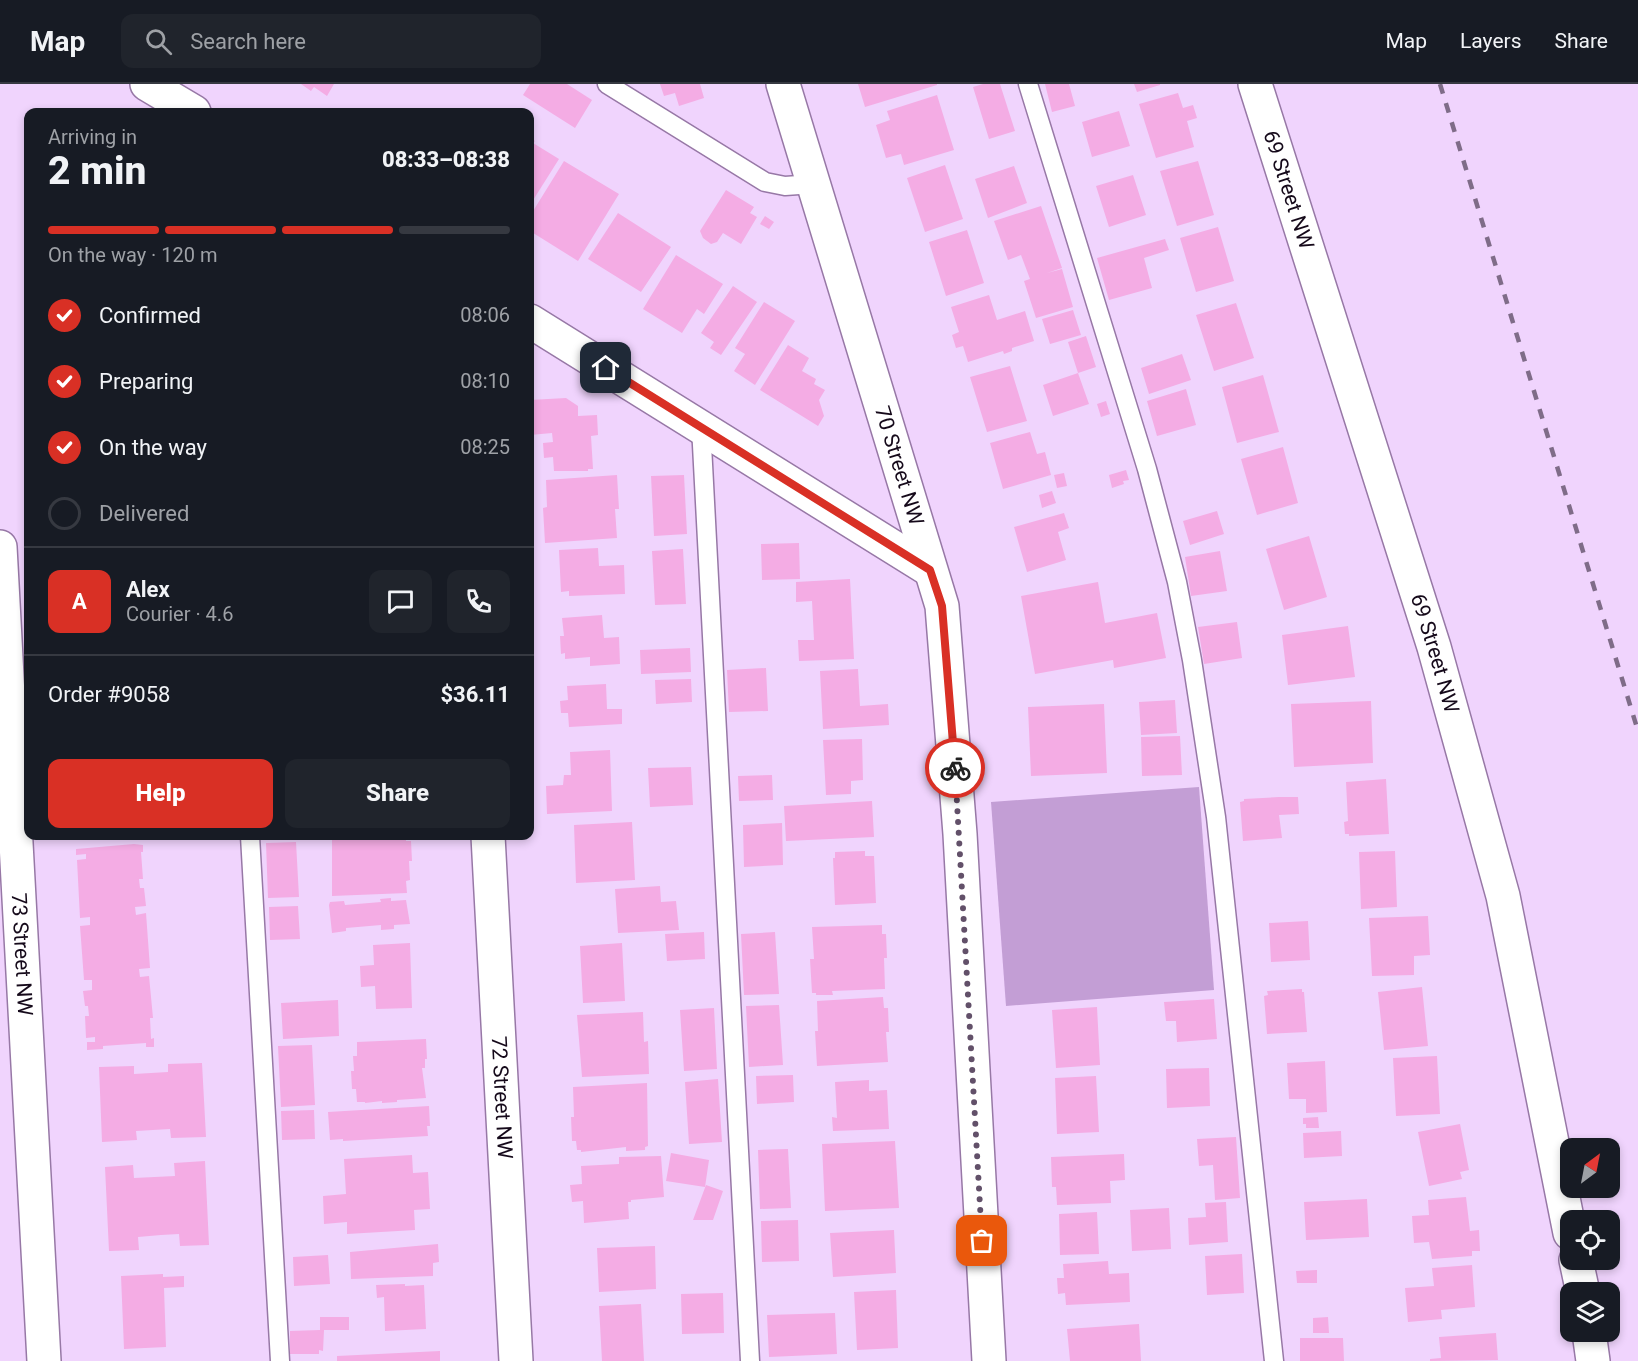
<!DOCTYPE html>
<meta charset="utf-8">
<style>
:root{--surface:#171b24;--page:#20242c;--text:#f1f3f6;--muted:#9ea1a6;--line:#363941;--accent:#d93025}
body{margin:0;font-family:Roboto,sans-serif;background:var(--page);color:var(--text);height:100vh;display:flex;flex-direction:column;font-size:22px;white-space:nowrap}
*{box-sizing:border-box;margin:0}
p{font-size:20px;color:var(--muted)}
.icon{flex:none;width:33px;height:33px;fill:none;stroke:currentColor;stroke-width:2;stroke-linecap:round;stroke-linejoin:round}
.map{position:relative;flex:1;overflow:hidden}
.details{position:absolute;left:24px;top:24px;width:510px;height:732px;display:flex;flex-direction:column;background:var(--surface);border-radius:12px;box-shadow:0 3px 9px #0003}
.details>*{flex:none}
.needle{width:39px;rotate:32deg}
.controls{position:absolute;left:1560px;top:1054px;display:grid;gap:12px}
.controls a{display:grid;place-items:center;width:60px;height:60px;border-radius:12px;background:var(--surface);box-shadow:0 3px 9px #0003;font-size:30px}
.pin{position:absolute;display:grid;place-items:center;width:51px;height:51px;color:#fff;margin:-26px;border-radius:12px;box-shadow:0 3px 9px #0006}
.courier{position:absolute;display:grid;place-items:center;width:60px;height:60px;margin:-30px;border:4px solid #d93025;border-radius:50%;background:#fff;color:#222;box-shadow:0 2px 8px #0007}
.summary em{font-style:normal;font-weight:800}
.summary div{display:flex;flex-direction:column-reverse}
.summary{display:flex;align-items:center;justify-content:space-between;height:102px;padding:0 24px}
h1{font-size:39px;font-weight:800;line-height:45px}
.bar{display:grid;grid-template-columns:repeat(4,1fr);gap:9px 6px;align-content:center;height:72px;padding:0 24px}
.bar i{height:8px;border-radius:4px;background:var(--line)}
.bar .selected{background:var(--accent)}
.bar p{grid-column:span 4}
.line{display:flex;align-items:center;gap:15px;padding:0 24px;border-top:2px solid var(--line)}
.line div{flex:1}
.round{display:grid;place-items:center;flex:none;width:63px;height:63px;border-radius:12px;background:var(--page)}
ol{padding:0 24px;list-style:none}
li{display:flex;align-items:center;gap:18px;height:66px}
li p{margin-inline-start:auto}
li .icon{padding:6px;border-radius:50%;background:var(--accent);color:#fff;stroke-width:4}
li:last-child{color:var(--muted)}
li i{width:33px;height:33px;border:3px solid var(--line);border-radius:50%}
.action{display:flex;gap:12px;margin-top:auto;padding:12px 24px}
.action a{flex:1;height:69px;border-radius:12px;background:var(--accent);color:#fff;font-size:24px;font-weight:800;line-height:69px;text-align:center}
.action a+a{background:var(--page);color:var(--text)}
header{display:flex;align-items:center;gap:36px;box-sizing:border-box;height:84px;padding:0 30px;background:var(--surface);border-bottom:2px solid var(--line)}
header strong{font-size:28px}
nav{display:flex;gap:33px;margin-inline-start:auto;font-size:21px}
.search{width:420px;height:54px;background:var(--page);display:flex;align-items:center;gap:15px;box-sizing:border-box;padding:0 21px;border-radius:12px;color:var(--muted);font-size:22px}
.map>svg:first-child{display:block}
.green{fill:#c39ed5}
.building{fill:#f4ace4}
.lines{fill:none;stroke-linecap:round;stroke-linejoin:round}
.lane-casing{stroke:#9778a6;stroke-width:21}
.street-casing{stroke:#9778a6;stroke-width:36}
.lane{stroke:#fff;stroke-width:18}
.street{stroke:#fff;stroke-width:33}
.rail{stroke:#7f6c88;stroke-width:4.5;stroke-dasharray:10 10;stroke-linecap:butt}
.done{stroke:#625069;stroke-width:6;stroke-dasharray:0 10.8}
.route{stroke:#d93025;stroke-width:8}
.labels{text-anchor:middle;stroke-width:5;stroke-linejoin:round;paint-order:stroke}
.street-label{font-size:21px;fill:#15091a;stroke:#fff}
</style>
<header>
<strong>Map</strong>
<div class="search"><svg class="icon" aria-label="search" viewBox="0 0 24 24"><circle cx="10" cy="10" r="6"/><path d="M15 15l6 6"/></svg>Search here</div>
<nav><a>Map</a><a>Layers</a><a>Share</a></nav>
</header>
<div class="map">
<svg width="1638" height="1277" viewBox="0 0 1638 1277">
<rect width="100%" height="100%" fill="#f0d4fd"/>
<path class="green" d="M1199,703L1214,906L1006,922L991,718Z"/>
<path class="building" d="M301,0H334L327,12L314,3L311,7Z
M530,0H567L592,16L575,44L523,11Z
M660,0H700L704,14L679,22L675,9L664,12Z
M858,0H937V1L865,23Z
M983,0H1000L1015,47L989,55L973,3Z
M1045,0H1069L1075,22L1052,28Z
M1134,0H1160V1L1137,8Z
M1178,9L1183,24L1193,21L1197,34L1187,37L1194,63L1156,74L1139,20Z
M937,11L954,66L904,81L901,70L886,74L876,41L890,36L887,27Z
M1119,27L1130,62L1092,73L1082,38Z
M530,53L535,57L533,59L559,75L530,121Z
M564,77L619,110L578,177L530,147V132Z
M1198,77L1214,131L1177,142L1160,87Z
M945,81L963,135L925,148L907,94Z
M1014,82L1027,119L988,134L975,95Z
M1133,91L1146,131L1109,143L1096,102Z
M726,106L754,123L750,129L757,133L741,160L723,149L717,158L711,160L703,154L700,147Z
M1041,122L1062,184L1047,189L1062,185L1073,223L1036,234L1024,197L1030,195L1021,171L1008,176L994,137Z
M618,129L671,163L641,208L588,175Z
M765,132L774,138L769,145L760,140Z
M1218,143L1234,197L1196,208L1180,154Z
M967,146L984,199L946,212L929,158Z
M1165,155L1169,166L1144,174L1152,204L1109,216L1097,174Z
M676,171L723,200L704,230L697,225L682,249L643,225Z
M733,202L757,218L721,271L710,264L714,258L701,249Z
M989,211L997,236L1025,227L1034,257L1012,264V267L1004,270L1003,267L968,278L963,262L956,264L952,251L959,248L951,223Z
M764,218L795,237L755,301L734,287L745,270L735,264Z
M1236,219L1254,274L1214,287L1196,231Z
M1073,226L1081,251L1050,260L1042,235Z
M1086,252L1096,283L1078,289L1089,320L1053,332L1043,301L1078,289L1068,258Z
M788,261L809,274L802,287L816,295L814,300L825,306L819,316L824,332L818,342L760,306Z
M1182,270L1191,296L1149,310L1141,284Z
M1010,282L1027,337L987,348L970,293Z
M1263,291L1279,348L1237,359L1222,303Z
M1186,305L1196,341L1157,352L1147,317Z
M566,314L578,322V332L597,331L598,351L591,352L593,385H588V387H554L553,373L544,374L543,359L553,358L552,349L530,351V316Z
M1106,317L1110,330L1101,333L1097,320Z
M1030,348L1037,370L1045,368L1051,391L1003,405L990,359Z
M1283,363L1298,419L1257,431L1241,375Z
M1126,386L1129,396L1123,397L1124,400L1112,404L1109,391Z
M1064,389L1067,402L1057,404L1054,391Z
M617,391L619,425H615L617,454L545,459L543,424L547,423L546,396Z
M684,391L687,450L654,452L651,392Z
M1052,407L1056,419L1042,424L1039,411Z
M1217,427L1224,450L1190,461L1183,437Z
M1064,429L1069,444L1058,448L1066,476L1027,488L1014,443Z
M1309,452L1327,513L1284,526L1266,465Z
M799,459L800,495L762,496L761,460Z
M598,464L599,482L624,481L625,510L569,512V507L561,508L559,466Z
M683,465L686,520L655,521L652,467Z
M1220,467L1227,507L1191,512L1185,473Z
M850,495L854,575L799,577L798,556H814L812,517L796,518V498Z
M1098,498L1105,539L1157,529L1166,574L1114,584L1113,576L1035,590L1021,512Z
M602,531L604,554L619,553L620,580L590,582V573L565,575V569L561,570L560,552H564L562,534Z
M1237,538L1242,574L1204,580L1198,543Z
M1348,542L1355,593L1288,601L1282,551Z
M690,564L691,588L641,590L640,566Z
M766,584L768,627L729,628L727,586Z
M858,585L860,622L888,620L889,641L823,645L820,587Z
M691,595L692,618L656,620L655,596Z
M606,600L607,625H622V640L569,643L568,629H561L560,617L568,616L567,602Z
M1175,616L1177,649L1141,651L1139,618Z
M1371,617L1373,679L1294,683L1291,620Z
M1104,620L1107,689L1031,692L1028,623Z
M1180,652L1182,691L1142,692L1141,653Z
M862,655L863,696L851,697V710L826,711L823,656Z
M610,666L612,727L547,730L546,702L563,701L564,691H571L570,668Z
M691,683L693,721L650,723L648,684Z
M772,691L773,716L739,717L738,692Z
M1386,695L1389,750L1349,752V750H1345L1344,738L1348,737L1346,698Z
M1279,713H1298L1299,730L1279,731L1282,754L1243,757L1240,718L1244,717V715Z
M872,717L874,753L786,757L784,722Z
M632,738L635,796L576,799L574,741Z
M782,739L783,781L744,783L743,741Z
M79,752H126V753L79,756Z
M332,752H406V757H411L412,777H409L410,796L406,797L407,809L332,812Z
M296,758L299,813L268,814L266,759Z
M134,760L143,761V768H141L143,795H139L140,804H144L146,822L135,823L136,831L146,829L150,884L139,885L140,893L149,892L153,934H150L151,955L154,954V963H146V959L103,962V965L87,966V958H95V953L86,954L85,932H89L88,922H85L83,907L92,906V896H84L80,842L90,841V833L80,834L77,776L86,775V770L76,771V765Z
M865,767V772H874L876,819L835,821L833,774H835V768Z
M1395,767L1397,823L1361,825L1359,768Z
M660,802L661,818L676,817L679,846L618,849L615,805Z
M391,814V817L406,816L410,840L394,841V845L381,846V841L346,844V847L332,849L329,821L330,818L344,817L345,821L381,818L380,815Z
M298,822L300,855L270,856L269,823Z
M1428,832L1430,871L1414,872V891L1372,892L1369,834Z
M1308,837L1310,876L1271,878L1269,839Z
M882,841V850H886L887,874H884L885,905L832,907L833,911H816V909H812L810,875H814L812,843Z
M704,848L705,875L667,877L665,850Z
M775,848L779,910L744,911L741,850Z
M410,859L412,924L376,925L375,902L361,903L360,882L374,881L373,861Z
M622,859L625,917L583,919L580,862Z
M1422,903L1428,962L1384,966L1378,908Z
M1302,905V908H1304L1307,948L1267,950L1264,912L1268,911L1267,907Z
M883,913L884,924H888L889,948H886L888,978L817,982L815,947H818L817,917Z
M1214,915L1217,955L1177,958L1176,937H1166L1164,918Z
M338,916L339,952L283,955L281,919Z
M779,921L783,981L749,983L746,922Z
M1097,923L1100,981L1056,984L1052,926Z
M714,924L717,985L684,987L680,926Z
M643,928L644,958L648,957L649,990L582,993L577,931Z
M426,955L427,975H425V984H422L426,1014L397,1016V1018L382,1019V1017L365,1019V1018H357L356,1005H352L351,987H354L353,972H357V958Z
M312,961L315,1021L281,1023L278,962Z
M1437,972L1440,1030L1396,1032L1393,974Z
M1325,977L1327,1028L1306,1029V1015H1289L1287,979Z
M202,979L206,1053L171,1054L170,1045L136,1047L137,1056L102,1058L99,983L134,982V990L168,988V980Z
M1209,984L1210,1022L1167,1024L1166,985Z
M793,991L794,1018L757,1020L756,992Z
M1096,992L1099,1048L1057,1050L1055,994Z
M718,995L722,1058L689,1060L685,998Z
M869,996V1007L887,1006L889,1045L833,1047L832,1033L837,1034L835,998Z
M647,999L648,1062L645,1063V1066L626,1067V1063L581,1068V1066H577L576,1057H572L571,1033H574L573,1003Z
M429,1022L430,1042H427L428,1052L343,1057V1055L330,1056L328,1028Z
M314,1026L315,1055L282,1056L281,1027Z
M1318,1033L1319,1044H1306V1040H1303V1034Z
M1460,1040L1469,1086L1460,1088L1462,1095L1429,1102L1418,1048Z
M1341,1047L1342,1072L1304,1074L1303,1049Z
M1236,1053L1240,1114L1215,1116L1213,1081L1199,1082L1197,1055Z
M895,1057L899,1124L825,1127L822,1060Z
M788,1065L791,1124L760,1125L758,1066Z
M671,1069L709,1076L705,1103L666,1097Z
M1124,1070L1125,1096L1110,1097L1111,1119L1057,1121L1056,1103H1052L1051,1073Z
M412,1071L413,1089L428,1088L430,1125L414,1126L415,1146L347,1150V1138L324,1140L323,1112L346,1110L344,1075Z
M661,1072L664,1113L631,1116V1118H628L629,1135L584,1139L583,1117L572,1118L570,1101L582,1100L581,1082L619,1080V1073Z
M205,1077L209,1161L180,1162L179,1150L161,1151L138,1153L139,1166L109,1167L105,1083L133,1081L134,1094L175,1092L174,1079Z
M706,1101L723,1107L713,1136H693Z
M1466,1113L1470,1147L1479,1146L1480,1167H1472V1172L1432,1175L1429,1158L1414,1159L1412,1132L1429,1131L1428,1116Z
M1367,1115L1369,1153L1306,1156L1304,1118Z
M1226,1118L1228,1158L1189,1161L1188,1134L1206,1133L1205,1119Z
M1169,1124L1171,1165L1132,1167L1130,1126Z
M1097,1128L1099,1170L1060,1171L1059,1130Z
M798,1136L799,1177L762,1178L761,1137Z
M894,1146L896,1189L833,1193L830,1149Z
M438,1160L439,1178L433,1179V1192L351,1195L350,1168Z
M655,1162L656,1205L599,1208L597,1164Z
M1242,1170L1244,1209L1207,1211L1205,1172Z
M328,1171L330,1200L294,1202L293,1173Z
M1108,1177L1109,1190L1129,1189L1130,1218L1066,1221L1065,1209L1058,1210L1057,1194H1064L1063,1180Z
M1472,1181L1475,1223L1441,1226L1442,1235L1408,1238L1405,1204L1434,1202L1432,1184Z
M1317,1186V1199H1297L1296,1187Z
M163,1190V1193L184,1192V1203L164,1204L166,1263L124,1265L121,1192Z
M405,1200V1202L424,1201L426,1245L385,1247L384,1213L377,1214L376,1201Z
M896,1206L898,1264L857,1266L854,1208Z
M723,1209L724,1249L682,1250L681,1210Z
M641,1220L644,1277H602L599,1222Z
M835,1229L837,1270L769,1273L767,1231Z
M320,1233H349V1246H324L323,1267L319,1266V1270H290V1247L320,1246Z
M1328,1233L1329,1249H1313V1234Z
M1139,1240L1141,1277H1070L1067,1245Z
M1496,1249L1498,1276L1430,1277V1275L1441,1274L1439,1253Z
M1300,1254H1343L1344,1277H1300Z
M440,1267V1277H337V1272Z"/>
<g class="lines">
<defs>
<path id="lane" d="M607,0L765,98L785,102L813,100
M1028,0L1147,385L1177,498L1192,576L1216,733L1274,1277
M701,342L750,1277
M250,752L280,1277"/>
<g id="street">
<path d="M147,0L194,28"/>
<path id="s1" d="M783,0L942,522L960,750L989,1277"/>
<path id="s2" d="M1255,0L1434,563L1503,812L1570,1149"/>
<path d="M530,237L930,486"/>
<path id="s3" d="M0,463L44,1277"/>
<path id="s4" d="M488,752L516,1277"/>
<path d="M1576,1176L1583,1209"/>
<path d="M1589,1248L1593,1277"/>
</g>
</defs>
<use href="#lane" class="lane-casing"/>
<use href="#street" class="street-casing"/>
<use href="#lane" class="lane"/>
<use href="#street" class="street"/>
<path class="rail" d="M1440,0L1638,647"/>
</g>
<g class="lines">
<path class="done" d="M955,684L982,1157"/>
<path class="route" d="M606,284L930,486L942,522L955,684"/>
</g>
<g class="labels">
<g class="street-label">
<text dy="7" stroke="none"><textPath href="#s2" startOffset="111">69 Street NW</textPath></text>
<text dy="7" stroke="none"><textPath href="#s1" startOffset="399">70 Street NW</textPath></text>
<text dy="7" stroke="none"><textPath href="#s2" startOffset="597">69 Street NW</textPath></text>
<text dy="7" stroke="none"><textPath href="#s3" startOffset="408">73 Street NW</textPath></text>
<text dy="7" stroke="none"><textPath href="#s4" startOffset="262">72 Street NW</textPath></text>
</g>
</g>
</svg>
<div class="controls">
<a><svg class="needle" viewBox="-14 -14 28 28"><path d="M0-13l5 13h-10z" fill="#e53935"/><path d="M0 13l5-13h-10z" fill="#9ea1a6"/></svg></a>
<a><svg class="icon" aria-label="locate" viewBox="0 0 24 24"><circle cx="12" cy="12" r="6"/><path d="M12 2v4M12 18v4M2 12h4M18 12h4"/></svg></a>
<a><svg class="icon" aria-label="layers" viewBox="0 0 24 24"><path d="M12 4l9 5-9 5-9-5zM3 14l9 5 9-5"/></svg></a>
</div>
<div class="pin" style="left:982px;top:1157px;background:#ea580c"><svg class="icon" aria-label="bag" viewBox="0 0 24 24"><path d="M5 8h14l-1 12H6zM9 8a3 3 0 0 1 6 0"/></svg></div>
<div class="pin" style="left:606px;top:284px;background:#1f2937"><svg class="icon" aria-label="home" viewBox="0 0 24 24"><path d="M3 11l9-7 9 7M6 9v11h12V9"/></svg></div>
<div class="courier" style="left:955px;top:684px"><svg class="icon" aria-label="bike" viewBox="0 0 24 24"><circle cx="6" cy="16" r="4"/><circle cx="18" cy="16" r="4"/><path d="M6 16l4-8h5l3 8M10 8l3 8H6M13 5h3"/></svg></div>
<section class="details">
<div class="summary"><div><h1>2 min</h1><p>Arriving in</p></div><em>08:33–08:38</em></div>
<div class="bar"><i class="selected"></i><i class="selected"></i><i class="selected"></i><i></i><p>On the way · 120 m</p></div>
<ol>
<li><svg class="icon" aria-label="check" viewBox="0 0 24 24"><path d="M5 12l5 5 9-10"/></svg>Confirmed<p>08:06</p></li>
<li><svg class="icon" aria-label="check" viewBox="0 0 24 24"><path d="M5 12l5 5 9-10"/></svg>Preparing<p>08:10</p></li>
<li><svg class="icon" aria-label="check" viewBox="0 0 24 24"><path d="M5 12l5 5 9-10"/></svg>On the way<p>08:25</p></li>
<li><i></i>Delivered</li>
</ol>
<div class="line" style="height:108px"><b class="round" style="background:var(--accent);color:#fff">A</b><div><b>Alex</b><p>Courier · 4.6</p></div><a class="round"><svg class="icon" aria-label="chat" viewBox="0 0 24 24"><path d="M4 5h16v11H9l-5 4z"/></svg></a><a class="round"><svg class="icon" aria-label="phone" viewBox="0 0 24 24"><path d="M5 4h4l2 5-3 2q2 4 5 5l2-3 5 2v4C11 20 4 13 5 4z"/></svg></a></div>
<div class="line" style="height:78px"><div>Order #9058</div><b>$36.11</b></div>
<div class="action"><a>Help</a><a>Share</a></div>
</section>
</div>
